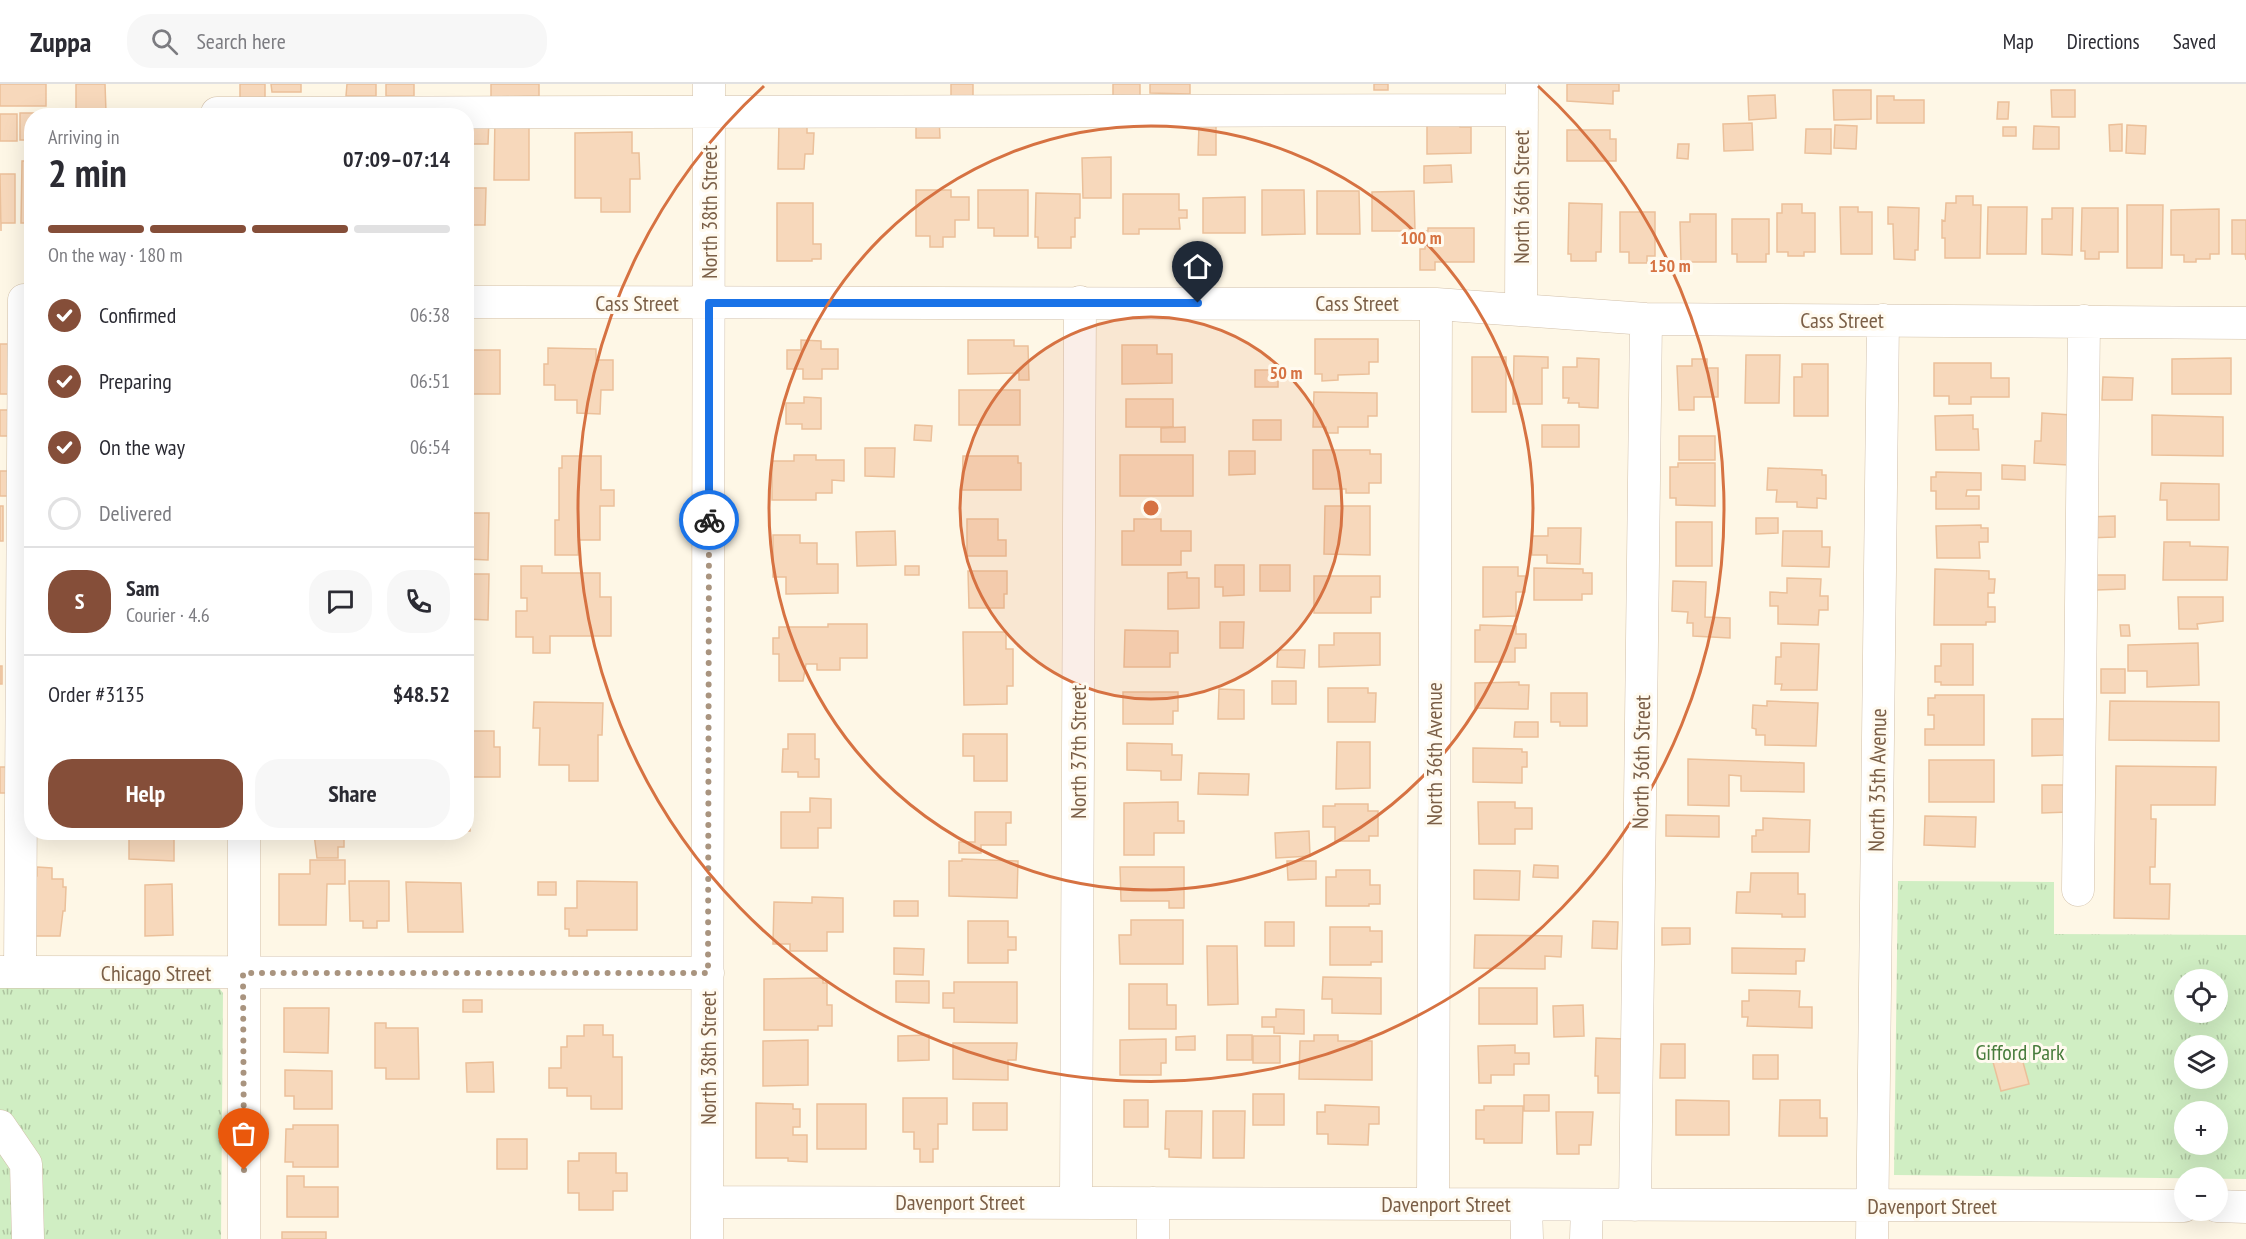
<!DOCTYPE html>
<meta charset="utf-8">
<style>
:root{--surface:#fff;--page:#f7f7f7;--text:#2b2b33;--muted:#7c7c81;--line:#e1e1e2;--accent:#854e39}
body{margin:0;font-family:"PT Sans Narrow",sans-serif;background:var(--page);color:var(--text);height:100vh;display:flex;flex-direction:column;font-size:22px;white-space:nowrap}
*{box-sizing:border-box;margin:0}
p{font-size:20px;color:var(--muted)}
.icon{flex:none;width:33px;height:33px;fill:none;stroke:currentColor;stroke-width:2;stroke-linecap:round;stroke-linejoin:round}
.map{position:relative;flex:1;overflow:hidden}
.panel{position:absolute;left:24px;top:24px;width:450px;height:732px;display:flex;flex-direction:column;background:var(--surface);border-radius:24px;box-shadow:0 6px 24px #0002}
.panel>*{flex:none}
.controls{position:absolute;left:2174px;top:885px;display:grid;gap:12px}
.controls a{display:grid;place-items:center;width:54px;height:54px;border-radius:50%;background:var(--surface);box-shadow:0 6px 24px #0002;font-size:30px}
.pin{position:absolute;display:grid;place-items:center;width:51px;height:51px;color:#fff;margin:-62px -26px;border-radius:50% 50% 50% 0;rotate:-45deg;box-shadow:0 0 6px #0007}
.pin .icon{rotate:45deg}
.courier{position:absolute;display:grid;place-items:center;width:60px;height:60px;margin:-30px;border:4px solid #1a73e8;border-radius:50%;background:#fff;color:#222;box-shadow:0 2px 8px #0007}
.head em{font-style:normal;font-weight:800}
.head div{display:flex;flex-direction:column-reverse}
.head{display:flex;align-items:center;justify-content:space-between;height:102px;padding:0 24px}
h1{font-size:39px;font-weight:800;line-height:45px}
.bar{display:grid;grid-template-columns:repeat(4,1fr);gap:9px 6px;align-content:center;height:72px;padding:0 24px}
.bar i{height:8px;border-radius:4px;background:var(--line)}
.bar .active{background:var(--accent)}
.bar p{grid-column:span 4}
.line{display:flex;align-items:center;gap:15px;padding:0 24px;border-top:2px solid var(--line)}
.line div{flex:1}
.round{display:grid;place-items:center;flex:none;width:63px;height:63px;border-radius:24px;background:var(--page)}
ol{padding:0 24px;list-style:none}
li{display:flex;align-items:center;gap:18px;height:66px}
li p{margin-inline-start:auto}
li .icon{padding:6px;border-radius:50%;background:var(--accent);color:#fff;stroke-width:4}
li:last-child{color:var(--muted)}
li i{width:33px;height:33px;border:3px solid var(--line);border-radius:50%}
.button{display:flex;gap:12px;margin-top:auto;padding:12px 24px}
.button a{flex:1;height:69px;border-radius:24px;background:var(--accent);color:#fff;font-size:24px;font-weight:800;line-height:69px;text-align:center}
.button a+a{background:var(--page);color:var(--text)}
header{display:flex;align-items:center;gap:36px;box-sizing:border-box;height:84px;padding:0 30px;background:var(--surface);border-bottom:2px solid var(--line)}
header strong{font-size:28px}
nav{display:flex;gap:33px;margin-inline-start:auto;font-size:21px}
.search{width:420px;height:54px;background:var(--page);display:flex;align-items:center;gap:15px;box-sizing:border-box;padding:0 21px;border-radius:24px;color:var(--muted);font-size:22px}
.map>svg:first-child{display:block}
.grass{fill:url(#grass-tufts);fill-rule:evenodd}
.building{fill:#f7d8bb;stroke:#ebc09a;stroke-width:1.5}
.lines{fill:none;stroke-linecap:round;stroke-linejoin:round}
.minor-casing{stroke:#d2c0aa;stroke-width:33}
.minor{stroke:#fff;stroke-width:32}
.done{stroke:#a9947f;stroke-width:6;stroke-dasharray:0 10.8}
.route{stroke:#1a73e8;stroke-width:8}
.ring{fill:none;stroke:#d67242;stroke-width:3}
.labels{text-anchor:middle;stroke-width:6;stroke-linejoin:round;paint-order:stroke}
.street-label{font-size:22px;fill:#7b5f47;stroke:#fffaef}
.park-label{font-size:22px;fill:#487c3c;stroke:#fffaef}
.centre{fill:#d67242;stroke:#fffaef;stroke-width:3}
.ring-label{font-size:18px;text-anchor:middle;font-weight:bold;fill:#d67242;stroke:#fffaef;stroke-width:6;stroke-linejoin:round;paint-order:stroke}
</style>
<header>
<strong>Zuppa</strong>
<div class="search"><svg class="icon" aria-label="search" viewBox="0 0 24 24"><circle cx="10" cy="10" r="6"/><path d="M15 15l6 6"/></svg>Search here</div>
<nav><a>Map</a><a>Directions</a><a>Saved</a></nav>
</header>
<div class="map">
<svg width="2246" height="1155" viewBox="0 0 2246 1155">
<defs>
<pattern id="grass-tufts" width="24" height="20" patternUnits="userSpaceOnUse" patternTransform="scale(1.5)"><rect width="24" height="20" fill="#d0eec3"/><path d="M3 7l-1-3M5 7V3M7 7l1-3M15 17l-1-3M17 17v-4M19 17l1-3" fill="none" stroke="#aec4a0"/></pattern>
</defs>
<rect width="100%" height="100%" fill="#fef7e6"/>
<path class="grass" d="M1898,797L2054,798V850L2246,851V1095L1894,1091ZM2184,896H2217V928H2184ZM2184,962H2217V994H2184ZM2184,1028H2217V1060H2184Z
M0,896L214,897L223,909L221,1155H0Z"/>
<path class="building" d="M0,0H46V22H0Z
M76,0H105L106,28L76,29Z
M240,0H265V17H240Z
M271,0H301V8H272Z
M347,0H376V12H346Z
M386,0H414V12H386Z
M491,0H539V12L491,13Z
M951,0H973V16H951Z
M1113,0H1140V12L1113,13Z
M1150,0H1190V10L1150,9Z
M1374,0H1388V6H1374Z
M1567,0H1619V7H1613V20L1567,17Z
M1833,6H1871V35L1834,36Z
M2051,6H2075V33H2052Z
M1775,11L1776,34L1749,36L1748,12Z
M1877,12H1894V16H1924V39H1877Z
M1998,18H2009L2008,35H1997Z
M20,29H49V32H32V56H20Z
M0,30H17V57H0Z
M495,31L529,40V96H494Z
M916,32H939L940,54H916Z
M466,35H489L488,60H466Z
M1427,35H1460V43H1471V69L1427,70Z
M779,38H807V49H814L813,70H805L804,85H778Z
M1752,39L1753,66L1724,67L1723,40Z
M2122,40V67H2110L2109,41Z
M1199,41H1216V71H1198Z
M1835,41L1857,42L1856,65L1834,64Z
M2127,41L2146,42L2145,70L2126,69Z
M2034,42L2059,43V65H2033Z
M2003,43H2016V52H2003Z
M1806,45H1831V70L1805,69Z
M1567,46H1610V55H1616V77H1567Z
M632,48V69H639L640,95H630V128H601V114H575V49Z
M1678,60H1689L1688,75L1677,74Z
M1111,73V114H1083L1082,74Z
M22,77H32V150H29V139H21Z
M1451,81L1452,98L1424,99V82Z
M0,90H15V139H1V147Z
M466,90H471V104H486L485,141H466Z
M916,106H951V113H969V136H955V153H943V163H930V152H916Z
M978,106H1028V152H994V144H978Z
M1262,106H1304L1305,150L1262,151Z
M1317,107H1359L1360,150H1317Z
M1414,107L1415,147H1372V108Z
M1036,109L1080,110V134H1075V153H1071V164H1038V153H1035Z
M1123,110H1179V126H1187V134H1179L1180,145H1139V150H1123Z
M1956,112H1973V121H1981L1980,174H1945V154H1942V136L1945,137L1946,119H1956Z
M1245,113V149H1203V114Z
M777,119H813V160H821V175H812V177H777Z
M1569,119L1602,120L1601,168H1596V177H1571V170H1568Z
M1782,120H1802V129H1815V168H1804V172H1788V168H1777V129H1782Z
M2127,121H2163L2162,184H2127Z
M1840,123H1858V128H1872V170H1841Z
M1888,123L1919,124L1918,166H1915V176L1894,175L1893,140H1888Z
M1988,123H2027L2026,170H1987Z
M2052,124H2073L2072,171L2042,170V135H2052Z
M2082,124H2118V168H2099V175H2085V167H2081Z
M2219,125V170H2210V175H2196V178H2184V171H2171V126Z
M1620,128H1655V172H1647V179H1629V168H1620Z
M1690,130H1716V178H1681L1680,138H1690Z
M1732,135H1769V170H1766V178H1737V170H1732Z
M2232,136H2246V176L2245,170H2232Z
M1428,144H1474V178H1435V186H1420V165H1425V147H1428Z
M1315,255H1378V278H1369V290L1338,291V296L1322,297V290H1315Z
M801,256L821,257V265H838V285H822V295H803V285H787V266H801Z
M968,256H1014V262H1028L1029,296H1019V289L968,290Z
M0,260H8V310H0Z
M1122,261H1157V270H1172V299L1122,300Z
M548,264L596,265V276H613V306H601L600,330L577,329V316H555V301H544V280H548Z
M466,266H500V310H470V288H466Z
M1746,271H1780L1779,319H1745Z
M1514,272L1548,273V284H1542V320H1513Z
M1472,273H1506V328H1472Z
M1577,274L1599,275L1598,324L1579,323V319H1568L1569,314H1563V283H1577Z
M2231,274V310H2172V275Z
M1692,275H1707V284H1718V313H1694V326H1679L1677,282H1692Z
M1934,279H1991V294H2009V313H1971V320H1949V312H1934Z
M1802,280H1828V332H1794V293H1802Z
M1255,286H1278V303H1255Z
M2103,293L2133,294L2132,316H2102Z
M959,306H1020V341H959Z
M1314,308L1377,309V332H1368V343H1338V349H1326V343H1313Z
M804,313L821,314V345H802V340H786V319H804Z
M1126,315H1173V343H1126Z
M0,326H9V352H0Z
M2042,329L2071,331L2068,381L2034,379L2035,357H2041Z
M1973,331V345H1978L1979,366H1936L1935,332Z
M2152,331L2223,333V372L2152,371Z
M1253,336H1281V356H1253Z
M915,341L932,342L931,357L914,356Z
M1542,341H1579V363H1542Z
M1185,343V358H1161V344Z
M1679,352H1715V376H1679Z
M865,364H895L894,393L865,392Z
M1313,366H1370V370H1381V399H1369V409H1346V405H1313Z
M1229,367H1255V390L1229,391Z
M794,371H816V376H844V397L832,396V409H816V416H772V377H794Z
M1120,371H1193V412H1120Z
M562,372H601V406H614V422H600V456H578V471H555V436H559V384H562Z
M963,372H1018V379H1021V406H962Z
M1678,379H1715V422L1676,421V414H1670V383H1678Z
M2002,381L2025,382V396L2002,395Z
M1768,384L1822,386V391H1826V415L1817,414V424L1797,423V418H1776L1777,406H1767Z
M0,387H10V412H0Z
M1936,388L1981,389V406H1967L1966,412H1979V425H1936V407H1931V393H1936Z
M2161,399L2219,400V436H2167V416H2160Z
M0,422H3V457H0Z
M1325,422H1370V471L1324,470Z
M466,429H489L488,476L466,475Z
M2115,432V453L2086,454V433Z
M1756,434H1778V449L1756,450Z
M967,435H998V456H1006V472H967Z
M1134,435H1161V447H1191V467H1181V481H1122V447H1134Z
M1676,438H1712V482H1676Z
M1981,441V444H1988V458H1979L1980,474H1937L1936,442Z
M1548,444H1581L1580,480L1547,479V471H1532V452H1548Z
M895,447L896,481L857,482L856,448Z
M1783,447H1822V463H1830L1829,483L1782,482Z
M773,451H800V459H817V480H838V509L786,510V493H773Z
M2164,458H2190V462L2228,463L2227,496H2163Z
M1215,481H1244V511L1223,512V503H1215Z
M1260,481H1290V507H1260Z
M521,482H542V489H600V513H611V552H550V569H533V553H516V527H527V514H521Z
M905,482H919V491H905Z
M1483,483H1518V492H1525V508H1516V532L1483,533Z
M1534,484L1583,485V489H1592V510H1582V516H1534Z
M1935,485L1989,487V495H1995L1994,509H1988V523H1995V538H1986V541H1934Z
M968,487H1007V510H1004V524H969Z
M1187,488V494H1199V524L1168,525V489Z
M466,490H489L488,536L466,535Z
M2096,491H2125V505L2096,506Z
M1314,492H1380V513H1371V529H1314Z
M1787,494L1821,495L1820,512H1828V526H1819L1818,541L1778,540V522H1770V508L1787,509Z
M1673,497L1706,498L1705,533L1730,534V554L1693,552V539H1687L1688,528L1672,527Z
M2178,513H2223V537L2197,540L2198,545H2179Z
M1220,538H1244L1243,564H1220Z
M828,540H867V574H840V586H817V580H806L803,597H779V570H773V554H779V543H828Z
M1480,541L1516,542V550H1526V564H1515V578H1475V546H1480Z
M2120,541H2129L2130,552H2121Z
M1125,546L1178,547V569H1170V583H1124Z
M963,548H1006V565H1013V602H1007V620L964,621Z
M1334,549H1380V581L1319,583V561H1334Z
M1781,559L1819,560L1817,606H1781L1782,600H1775L1776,573H1781Z
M2198,559L2199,601L2147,603V587H2128V561Z
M1941,560H1973V601H1941V598H1935V582H1941Z
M1278,566H1305L1304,584L1277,583Z
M0,582H2V600H0Z
M2101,585H2125V609H2101Z
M1272,597H1296V620H1272Z
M1519,598V601H1529L1528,625L1475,624V599Z
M1328,604H1368V609H1376L1375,638H1328Z
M1219,605L1244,606V635H1218Z
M1123,608H1178V627H1173V640H1123Z
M1551,609H1587V642H1560V638H1551Z
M1935,611H1984V661H1925V645H1934V631H1928V614H1935Z
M1767,617L1818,619L1816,662L1765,661V651H1756V645L1752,644L1753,621L1767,622Z
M2110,617L2219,618V657L2109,656Z
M534,618L603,619L602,651H598V697H569V681H539L540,644H533Z
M2032,635H2064V671L2032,672Z
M1515,638H1538V653H1514Z
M466,647H494V663H500V693H472V680H466Z
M788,650H815V675H819V693H798V688H782L783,665H788Z
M963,650H1007V697H974V672H963Z
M1337,658H1370V704L1336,705Z
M1127,659L1172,660V671H1182L1181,696H1161V687L1127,686Z
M1473,664L1522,665V668H1527V683H1522V699L1473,698Z
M1688,675L1804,679V708L1741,707V692L1729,691V722L1688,721Z
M1929,676H1994V718H1929Z
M2116,682L2216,683L2215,721H2151V735H2156L2155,783H2150V800H2170L2169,835L2114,834Z
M0,683H9V709H0Z
M1199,689L1249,690L1248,711L1198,710Z
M2042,701H2069V728L2042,729Z
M810,714L831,715V744H818V764H781V728H810Z
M1178,718V737H1184V749H1154V771H1124V719Z
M1478,718H1515V724H1532V745H1515V760H1479Z
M1335,720H1368V727H1378V752H1369V757H1335V743H1323V722H1335Z
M466,724H470V747H466Z
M975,728H1011V739H1006V761H981V769H959V758H975Z
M1666,731L1719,732V753L1666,752Z
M1925,732L1976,733L1975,763L1924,761Z
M1763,734L1810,736L1809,768H1752V752H1756V746H1763Z
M1309,747L1310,772L1276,774L1275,749Z
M141,748H174V777L129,775V755H141Z
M306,748H344V763H338V774H317L314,750Z
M371,748H404V752L371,753Z
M962,775L1018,777L1017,814L949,812V777H962Z
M310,776H345V800H327L326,841H279V790H310Z
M1287,777H1316V795L1288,796Z
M1534,781L1558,782V794L1533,793Z
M37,783L52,784V795H63V803H66L65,827H63L60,852H28L29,792H37Z
M1120,783H1184V824H1169V817H1121Z
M1336,786H1370V801H1380V820H1369V822H1326V793H1336Z
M1474,786L1520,787L1519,816L1474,815Z
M1751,789H1798V810H1805V833H1782V830L1736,829L1737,808H1750Z
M349,797H389V837H377V844H363V837H350Z
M577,797L637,798V846H587V852H569V845H565V824H577Z
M406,798L461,799L463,848H408Z
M538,798H556V811H538Z
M172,800L173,851L145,852V801Z
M812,813L843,814V848H827V867H790V860H773L774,818L812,819Z
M894,817H918V832H894Z
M1131,836H1183V880H1120L1119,851H1131Z
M968,837H1008V853H1016V866H1008V879H968Z
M1593,837L1618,838L1617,865L1592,864Z
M1265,838H1294V862H1265Z
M1330,843H1370V847H1382V878H1371V881H1330Z
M1662,844H1690V860L1662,861Z
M1475,851L1562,852L1561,873L1545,872V885L1474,884Z
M1207,862H1237L1238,920L1208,921Z
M894,864L924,865L923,891L894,890Z
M1732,864L1805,865L1804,877H1796V890L1732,889Z
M1323,893L1381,894V930L1332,929V915H1322Z
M823,894V899H827V921H832V942H818V946H764V895Z
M896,897H929V919L896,918Z
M954,898H1017V939L954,938V924H943V909H954Z
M1129,900H1167V921H1176V945H1129Z
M1479,904H1537V940H1479Z
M1749,906L1800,907L1799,923H1812V944L1747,942L1748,933H1742V917H1749Z
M463,916H482V928H463Z
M1583,921L1584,952L1554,953L1553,922Z
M284,924H329L328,969L284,968Z
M1276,925L1304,926V950L1274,949V943H1262V933H1276Z
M375,939H386V944H418L419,995H386V984H375Z
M584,941H603V951H613V973H622V1025H591V1012H567V1004H549V984H561V963H567V952H584Z
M929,951V976L898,977V952Z
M1227,951H1252V976H1227Z
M1314,951H1338V957H1372V996L1299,995L1300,957H1314Z
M1195,952V966H1176V953Z
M1253,952H1280V979H1253Z
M1596,954L1625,955L1624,1009H1598V992H1595Z
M1166,955V979H1161V991H1120V956Z
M808,956V1001L763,1002V957Z
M953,959H1017L1016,976H1008V996L953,995Z
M1661,960H1685V994H1660Z
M1515,961V969H1529V980H1514V991H1491V999H1479L1478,962Z
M1753,971H1778V995H1753Z
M2021,971L2029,1000L2001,1007L1993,978Z
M493,978L494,1008H467L466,979Z
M285,986L332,987V1025H294V1012H285Z
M1253,1010H1284V1041H1253Z
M1524,1011H1549V1027H1524Z
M903,1014H947V1040H938V1065H933V1078H920V1065H914V1048H903Z
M1124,1016H1148V1043H1124Z
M1676,1016L1729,1017V1051H1676Z
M1780,1016H1820V1034H1827V1052H1779Z
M756,1019L793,1020V1025H800V1043H793V1051H807V1078L788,1077V1074H756Z
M973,1019H1007V1046H973Z
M817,1020H866V1065H817Z
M1325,1021L1379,1023V1040H1369L1368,1061L1328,1060V1050H1317V1028H1325Z
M1484,1022H1523L1522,1059H1484V1055H1476V1026H1484Z
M1166,1027H1202L1201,1074L1169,1073V1065H1165Z
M1213,1027H1245L1244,1074H1213Z
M1556,1028H1593L1591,1061H1579V1070H1557Z
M293,1041H338V1083H293V1078H285L286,1045H293Z
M497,1055H527V1085H497Z
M579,1069H616V1089H627V1107H613V1126H579V1109H568V1077H579Z
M287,1092H304V1103H338V1133H287Z
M282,1148H326V1155H282Z"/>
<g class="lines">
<defs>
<path id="minor" d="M217,29L1522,26
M466,218L1436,220L1646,235L2246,239
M1521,226L1522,0
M244,748V1155
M2078,806L2084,237
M0,888L708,889
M20,888L24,216
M0,1042L26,1080L28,1155
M708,1118L2184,1122
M1076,1118L1080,218
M1433,1120L1436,220
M1526,1121L1527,1155
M1635,1121L1646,235
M2217,1122L2246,1123
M707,1155L709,0
M1153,1155V1119
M1586,1155L1587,1121
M1872,1155L1883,236"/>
</defs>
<use href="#minor" class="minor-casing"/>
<use href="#minor" class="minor"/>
</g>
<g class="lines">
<path class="done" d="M244,1086L243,889H708L709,436"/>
<path class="route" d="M709,436V219H1198"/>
</g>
<circle cx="1151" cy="424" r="191" fill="#d67242" fill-opacity=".12"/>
<g class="ring">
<circle cx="1151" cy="424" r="191"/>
<circle cx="1151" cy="424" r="382"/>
<path d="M1538 2A573 573 0 1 1 764 2"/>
</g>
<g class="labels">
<g class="street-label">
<text transform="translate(1521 113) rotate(-90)" y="8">North 36th Street</text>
<text transform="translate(709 128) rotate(-90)" y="8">North 38th Street</text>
<text x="637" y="227">Cass Street</text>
<text x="1357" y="227">Cass Street</text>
<text x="1842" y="244">Cass Street</text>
<text transform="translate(1078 668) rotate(-90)" y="8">North 37th Street</text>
<text transform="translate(1434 670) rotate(-90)" y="8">North 36th Avenue</text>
<text transform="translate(1641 678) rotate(-89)" y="8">North 36th Street</text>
<text transform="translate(1877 696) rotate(-89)" y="8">North 35th Avenue</text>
<text x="156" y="897">Chicago Street</text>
<text transform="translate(708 974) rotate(-90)" y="8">North 38th Street</text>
<text x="960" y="1126">Davenport Street</text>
<text x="1446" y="1128">Davenport Street</text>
<text x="1932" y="1130">Davenport Street</text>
</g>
<g class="park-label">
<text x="2020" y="976">Gifford Park</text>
</g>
</g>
<circle cx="1151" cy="424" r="9" class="centre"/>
<g class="ring-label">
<text x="1421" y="160">100 m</text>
<text x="1670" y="188">150 m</text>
<text x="1286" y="295">50 m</text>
</g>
</svg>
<div class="controls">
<a><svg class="icon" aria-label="locate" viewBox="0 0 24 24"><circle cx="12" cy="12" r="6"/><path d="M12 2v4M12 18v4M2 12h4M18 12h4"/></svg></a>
<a><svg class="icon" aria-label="layers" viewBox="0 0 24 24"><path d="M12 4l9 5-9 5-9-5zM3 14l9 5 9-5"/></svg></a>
<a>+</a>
<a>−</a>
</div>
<div class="pin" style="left:244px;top:1086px;background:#ea580c"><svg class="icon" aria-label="bag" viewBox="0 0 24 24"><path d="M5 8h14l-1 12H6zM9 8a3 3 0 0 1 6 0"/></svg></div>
<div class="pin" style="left:1198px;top:219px;background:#1f2937"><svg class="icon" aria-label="home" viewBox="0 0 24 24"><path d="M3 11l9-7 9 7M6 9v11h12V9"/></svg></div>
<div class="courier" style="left:709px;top:436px"><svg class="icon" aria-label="bike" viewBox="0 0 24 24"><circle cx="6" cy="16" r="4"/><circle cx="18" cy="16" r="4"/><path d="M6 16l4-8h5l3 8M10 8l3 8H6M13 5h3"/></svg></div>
<section class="panel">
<div class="head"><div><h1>2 min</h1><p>Arriving in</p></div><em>07:09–07:14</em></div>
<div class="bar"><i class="active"></i><i class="active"></i><i class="active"></i><i></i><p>On the way · 180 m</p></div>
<ol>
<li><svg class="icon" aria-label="check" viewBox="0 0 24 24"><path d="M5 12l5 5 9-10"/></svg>Confirmed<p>06:38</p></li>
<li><svg class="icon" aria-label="check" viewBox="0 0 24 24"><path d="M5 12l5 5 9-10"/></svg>Preparing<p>06:51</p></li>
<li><svg class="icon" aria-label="check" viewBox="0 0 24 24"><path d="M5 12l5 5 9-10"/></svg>On the way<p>06:54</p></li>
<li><i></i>Delivered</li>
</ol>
<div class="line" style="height:108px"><b class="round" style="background:var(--accent);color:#fff">S</b><div><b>Sam</b><p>Courier · 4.6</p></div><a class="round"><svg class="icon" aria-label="chat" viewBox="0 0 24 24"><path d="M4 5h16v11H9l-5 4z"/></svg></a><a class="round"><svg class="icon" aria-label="phone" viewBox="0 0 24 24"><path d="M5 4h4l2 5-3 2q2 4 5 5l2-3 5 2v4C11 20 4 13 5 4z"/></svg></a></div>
<div class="line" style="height:78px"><div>Order #3135</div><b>$48.52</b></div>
<div class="button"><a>Help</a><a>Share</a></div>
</section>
</div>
